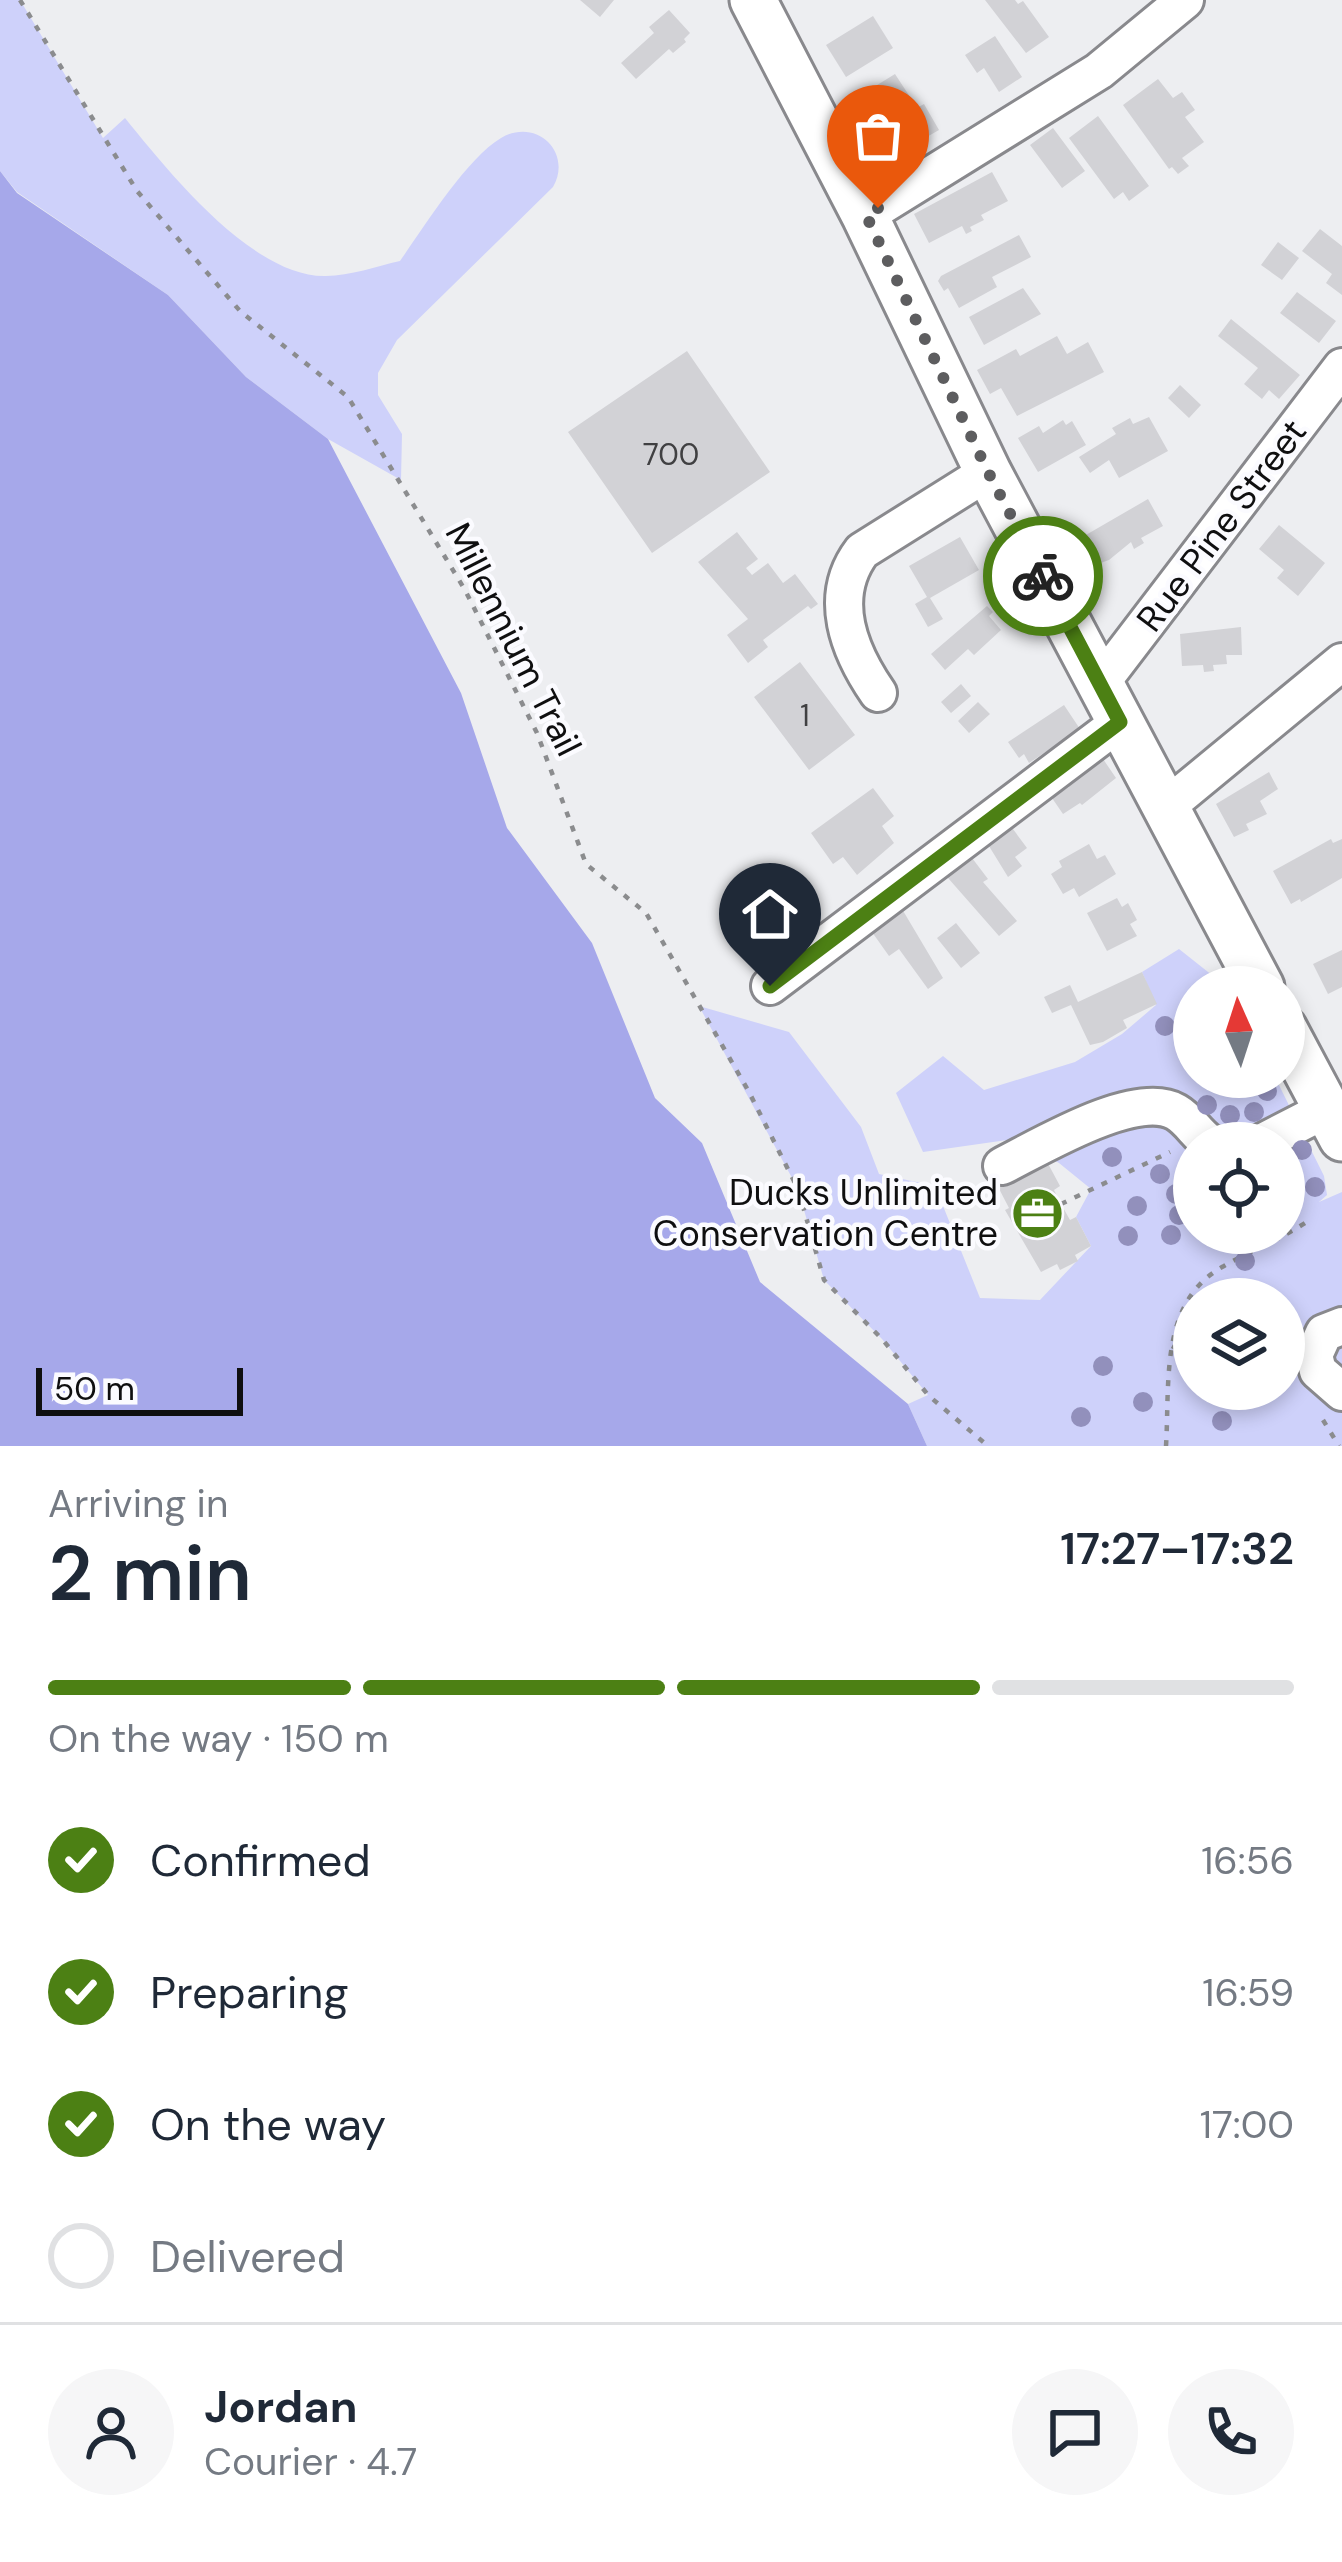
<!DOCTYPE html>
<meta charset="utf-8">
<style>
:root{--surface:#fff;--page:#f6f6f7;--text:#1f2937;--muted:#747a83;--line:#e0e1e3;--accent:#4c8014}
body{margin:0;font-family:"DM Sans",sans-serif;background:var(--page);color:var(--text);height:100vh;display:flex;flex-direction:column;font-size:45px;white-space:nowrap}
*{box-sizing:border-box;margin:0}
p{font-size:39px;color:var(--muted)}
.icon{flex:none;width:66px;height:66px;fill:none;stroke:currentColor;stroke-width:2;stroke-linecap:round;stroke-linejoin:round}
.map{position:relative;height:1446px;overflow:hidden}
.side{display:flex;flex-direction:column;background:var(--surface);flex:1}
.side>*{flex:none}
.needle{width:78px;rotate:357deg}
.controls{position:absolute;left:1173px;top:966px;display:grid;gap:24px}
.controls a{display:grid;place-items:center;width:132px;height:132px;border-radius:50%;background:var(--surface);box-shadow:0 6px 18px #0003;font-size:60px}
.scale{position:absolute;left:36px;bottom:30px;width:207px;box-sizing:border-box;padding-left:12px;border:6px solid #0f0f10;border-top:0;font-size:33px;line-height:42px;white-space:nowrap;color:#0f0f10;-webkit-text-stroke:9px #fbfbff;paint-order:stroke}
.pin{position:absolute;display:grid;place-items:center;width:102px;height:102px;color:#fff;margin:-123px -51px;border-radius:50% 50% 50% 0;rotate:-45deg;box-shadow:0 0 12px #0007}
.pin .icon{rotate:45deg}
.courier{position:absolute;display:grid;place-items:center;width:120px;height:120px;margin:-60px;border:9px solid #4c8014;border-radius:50%;background:#fff;color:#222;box-shadow:0 3px 15px #0007}
.summary em{font-style:normal;font-weight:600}
.summary div{display:flex;flex-direction:column-reverse}
.summary{display:flex;align-items:center;justify-content:space-between;height:204px;padding:0 48px}
h1{font-size:78px;font-weight:600;line-height:90px}
.bar{display:grid;grid-template-columns:repeat(4,1fr);gap:18px 12px;align-content:center;height:144px;padding:0 48px}
.bar i{height:15px;border-radius:9px;background:var(--line)}
.bar .selected{background:var(--accent)}
.bar p{grid-column:span 4}
.line{display:flex;align-items:center;gap:30px;padding:0 48px;border-top:3px solid var(--line)}
.line div{flex:1}
.round{display:grid;place-items:center;flex:none;width:126px;height:126px;border-radius:63px;background:var(--page)}
ol{padding:0 48px;list-style:none}
li{display:flex;align-items:center;gap:36px;height:132px}
li p{margin-inline-start:auto}
li .icon{padding:12px;border-radius:50%;background:var(--accent);color:#fff;stroke-width:4}
li:last-child{color:var(--muted)}
li i{width:66px;height:66px;border:6px solid var(--line);border-radius:50%}
.map>svg:first-child{display:block}
.green{fill:#ced1fa;fill-rule:evenodd}
.water{fill:#a6a8ea}
.building{fill:#d2d2d6}
.lines{fill:none;stroke-linecap:round;stroke-linejoin:round}
.minor-casing{stroke:#89898d;stroke-width:42}
.major-casing{stroke:#89898d;stroke-width:51}
.path{stroke:#8b8c8e;stroke-width:4.5;stroke-dasharray:6 9;stroke-linecap:butt}
.minor{stroke:#fff;stroke-width:36}
.major{stroke:#fff;stroke-width:45}
.tree{fill:#9290bc}
.done{stroke:#5d5d5f;stroke-width:12;stroke-dasharray:0 21.6}
.route{stroke:#4c8014;stroke-width:15}
.labels{text-anchor:middle;stroke-width:9;stroke-linejoin:round;paint-order:stroke}
.number-label{font-size:30px;fill:#404042}
.street-label{font-size:36px;fill:#0f0f10;stroke:#fbfbff}
.poi-label{font-size:36px;fill:#0f0f10;stroke:#fbfbff;text-anchor:end}
</style>
<div class="map">
<svg width="1342" height="1446" viewBox="0 0 1342 1446">
<rect width="100%" height="100%" fill="#edeef1"/>
<path class="green" d="M0,0H20L103,138L125,118C168,171 253,278 326,276C350,276 377,266 400,261C424,227 466,159 501,138C536,117 573,152 553,187L397,340L378,373V395L402,434L401,480L328,439L246,377L168,295L17,192L0,171Z
M1179,949L1227,987H1194V1077H1275L1324,1176L1327,1195L1319,1202L1342,1192V1446H927L908,1404L928,1395L882,1339L824,1280L798,1189L699,1006L789,1032L861,1127L879,1174L935,1186L980,1298L1040,1300L1091,1246L1076,1217L1091,1189L1059,1163L1014,1139L923,1152L896,1093L943,1056L984,1090L1075,1062L1122,1034L1156,1005L1142,972ZM1194,1143H1284V1233H1194ZM1194,1299H1284V1389H1194Z"/>
<path class="water" d="M0,171L17,193L168,295L246,377L328,439L461,693L507,828L592,943L655,1098L702,1143L760,1282L908,1404L927,1446H0Z"/>
<path class="building" d="M580,0H614L600,17Z
M985,0H1015L1018,4L1023,1L1049,37L1026,53Z
M669,10L690,33L684,39L686,42L673,53L669,49L636,79L621,63L654,33L649,27Z
M873,16L893,48L846,77L826,45Z
M995,36L1022,77L999,92L984,68L977,73L965,55Z
M895,74L912,100L865,130L848,103Z
M1158,79L1173,98L1182,92L1195,110L1185,117L1204,142L1182,158L1189,166L1178,174L1172,167L1169,169L1123,105Z
M924,104L939,130L883,162L868,135Z
M1098,116L1149,186L1129,201L1123,192L1114,199L1069,138Z
M1053,128L1085,171L1062,188L1030,145Z
M992,172L1008,201L981,215L984,220L970,227L972,231L966,234L962,226L929,243L914,214Z
M1320,229L1342,246V295L1326,283L1332,274L1302,251Z
M1019,235L1031,257L992,277L997,287L959,308L948,288L944,291L938,281L941,276Z
M1278,242L1299,258L1282,280L1261,265Z
M1023,288L1041,314L984,345L969,317Z
M1297,292L1336,321L1319,343L1280,313Z
M1231,319L1300,375L1279,399L1269,390L1262,399L1244,384L1258,368L1218,336Z
M1057,336L1067,354L1088,342L1104,372L1017,416L1001,388L990,394L977,370L1016,349L1020,356Z
M687,351L770,472L652,553L568,432Z
M1180,385L1201,405L1189,418L1168,398Z
M1149,417L1168,451L1119,478L1109,460L1090,473L1079,457L1116,434L1112,428L1130,418L1133,424Z
M1063,420L1066,425L1072,421L1086,445L1038,472L1018,438L1039,426L1043,433Z
M1148,499L1163,526L1141,538L1144,543L1134,549L1131,542L1109,560L1086,568L1072,543Z
M1279,525L1325,563L1298,596L1277,578L1284,570L1259,549Z
M737,532L758,559L746,568L752,575L768,563L783,583L795,574L818,604L811,609L808,606L763,640L768,647L748,663L727,635L748,619L698,562Z
M960,537L979,570L930,598L943,619L928,627L915,604L927,597L909,566Z
M987,606L993,612L989,616L1001,630L974,655L968,649L945,670L931,654Z
M1241,627L1242,655H1226L1227,664L1213,665L1214,671L1204,672L1203,665L1182,666L1180,634Z
M800,662L855,735L809,770L754,697Z
M961,684L971,696L951,713L941,702Z
M978,702L990,714L969,733L958,721Z
M1064,705L1080,729L1029,763L1024,754L1019,758L1008,742Z
M1101,756L1116,778L1082,805L1080,803L1063,814L1052,798L1069,787L1064,780Z
M1269,772L1278,789L1260,801L1267,814L1246,824L1249,830L1234,837L1216,804Z
M873,788L894,816L882,826L894,843L857,875L843,857L833,864L811,833Z
M1007,821L1027,848L1015,857L1022,866L1008,877L984,838Z
M1331,839L1333,843L1342,839V878L1301,902L1300,899L1291,904L1273,871Z
M1089,844L1097,859L1105,855L1116,874L1079,897L1074,888L1063,894L1051,874L1062,867L1059,861Z
M966,850L988,879L983,882L1017,921L999,936L941,870Z
M1117,898L1122,907L1128,903L1137,920L1130,924L1137,936L1107,951L1087,913Z
M902,909L943,978L928,989L899,949L889,956L867,925Z
M956,923L980,953L961,968L937,938Z
M1342,950V987L1328,994L1313,964Z
M1142,972L1157,1004L1123,1020L1127,1028L1103,1042L1090,1045L1071,1005L1052,1013L1044,997L1070,985L1078,1002Z
M1045,1158L1060,1186L1054,1190L1061,1204L1070,1220L1076,1217L1091,1246L1075,1255L1078,1261L1060,1270L1057,1264L1041,1272L1005,1210L1009,1208L996,1183Z"/>
<g class="lines">
<defs>
<path id="minor" d="M865,216L1099,71L1185,0
M1100,684L1342,367
M878,693C849,651 827,597 862,551L988,472
M1166,807L1342,662
M770,986L1120,722
M1261,1143L1327,1109
M1002,1166C1040,1147 1136,1089 1176,1112C1190,1120 1197,1135 1210,1143
M1342,1326L1324,1333L1314,1355L1318,1371L1342,1392"/>
<path id="major" d="M753,0L865,216L988,472L1261,987
M1284,1029L1342,1138"/>
</defs>
<use href="#minor" class="minor-casing"/>
<use href="#major" class="major-casing"/>
<path class="path" d="M20,0L137,191L240,311L348,397L465,590L537,733L586,864L646,913L749,1092L798,1189L824,1280L882,1339L929,1396L988,1446
M1061,1204L1170,1152
M1172,1346L1194,1358
M1323,1420L1339,1446
M1166,1446C1170,1382 1159,1301 1224,1266C1252,1250 1281,1239 1308,1221"/>
<use href="#minor" class="minor"/>
<use href="#major" class="major"/>
</g>
<g class="tree">
<circle cx="1165" cy="1026" r="10"/>
<circle cx="1267" cy="1091" r="10"/>
<circle cx="1207" cy="1105" r="10"/>
<circle cx="1254" cy="1112" r="10"/>
<circle cx="1230" cy="1115" r="10"/>
<circle cx="1302" cy="1150" r="10"/>
<circle cx="1112" cy="1157" r="10"/>
<circle cx="1160" cy="1174" r="10"/>
<circle cx="1315" cy="1187" r="10"/>
<circle cx="1176" cy="1194" r="10"/>
<circle cx="1137" cy="1206" r="10"/>
<circle cx="1179" cy="1215" r="10"/>
<circle cx="1171" cy="1235" r="10"/>
<circle cx="1128" cy="1236" r="10"/>
<circle cx="1245" cy="1261" r="10"/>
<circle cx="1103" cy="1366" r="10"/>
<circle cx="1143" cy="1402" r="10"/>
<circle cx="1081" cy="1417" r="10"/>
<circle cx="1222" cy="1421" r="10"/>
</g>
<g class="lines">
<path class="done" d="M878,208L866,215L988,472L1043,576"/>
<path class="route" d="M770,986L1120,722L1043,576"/>
</g>
<defs>
<symbol id="office-disc" viewBox="-11 -11 22 22"><circle r="9.5" fill="#4c8014" stroke="#fbfbff"/><path d="M-6-3h4V-5.5h4V-3h4V5H-6ZM-1-4.5V-3h2v-1.5ZM-6 0V1H6V0Z" fill="#fff"/></symbol>
</defs>
<g fill-rule="evenodd">
<use href="#office-disc" x="1008" y="1184" width="59" height="59"/>
</g>
<g class="labels">
<g class="number-label">
<text x="671" y="465">700</text>
<text x="805" y="726">1</text>
</g>
<g class="street-label">
<text transform="translate(1221 525) rotate(-53)" y="13">Rue Pine Street</text>
<text transform="translate(514 639) rotate(63)" y="13">Millennium Trail</text>
</g>
<g class="poi-label">
<text x="998" y="1205">Ducks Unlimited<tspan x="998" dy="41">Conservation Centre</tspan></text>
</g>
</g>
</svg>
<div class="controls">
<a><svg class="needle" viewBox="-14 -14 28 28"><path d="M0-13l5 13h-10z" fill="#e53935"/><path d="M0 13l5-13h-10z" fill="#747a83"/></svg></a>
<a><svg class="icon" aria-label="locate" viewBox="0 0 24 24"><circle cx="12" cy="12" r="6"/><path d="M12 2v4M12 18v4M2 12h4M18 12h4"/></svg></a>
<a><svg class="icon" aria-label="layers" viewBox="0 0 24 24"><path d="M12 4l9 5-9 5-9-5zM3 14l9 5 9-5"/></svg></a>
</div>
<div class="scale">50 m</div>
<div class="pin" style="left:878px;top:208px;background:#ea580c"><svg class="icon" aria-label="bag" viewBox="0 0 24 24"><path d="M5 8h14l-1 12H6zM9 8a3 3 0 0 1 6 0"/></svg></div>
<div class="pin" style="left:770px;top:986px;background:#1f2937"><svg class="icon" aria-label="home" viewBox="0 0 24 24"><path d="M3 11l9-7 9 7M6 9v11h12V9"/></svg></div>
<div class="courier" style="left:1043px;top:576px"><svg class="icon" aria-label="bike" viewBox="0 0 24 24"><circle cx="6" cy="16" r="4"/><circle cx="18" cy="16" r="4"/><path d="M6 16l4-8h5l3 8M10 8l3 8H6M13 5h3"/></svg></div>
</div>
<section class="side">
<div class="summary"><div><h1>2 min</h1><p>Arriving in</p></div><em>17:27–17:32</em></div>
<div class="bar"><i class="selected"></i><i class="selected"></i><i class="selected"></i><i></i><p>On the way · 150 m</p></div>
<ol>
<li><svg class="icon" aria-label="check" viewBox="0 0 24 24"><path d="M5 12l5 5 9-10"/></svg>Confirmed<p>16:56</p></li>
<li><svg class="icon" aria-label="check" viewBox="0 0 24 24"><path d="M5 12l5 5 9-10"/></svg>Preparing<p>16:59</p></li>
<li><svg class="icon" aria-label="check" viewBox="0 0 24 24"><path d="M5 12l5 5 9-10"/></svg>On the way<p>17:00</p></li>
<li><i></i>Delivered</li>
</ol>
<div class="line" style="height:216px"><a class="round"><svg class="icon" aria-label="person" viewBox="0 0 24 24"><circle cx="12" cy="8" r="4"/><path d="M4 21q1-7 8-7t8 7"/></svg></a><div><b>Jordan</b><p>Courier · 4.7</p></div><a class="round"><svg class="icon" aria-label="chat" viewBox="0 0 24 24"><path d="M4 5h16v11H9l-5 4z"/></svg></a><a class="round"><svg class="icon" aria-label="phone" viewBox="0 0 24 24"><path d="M5 4h4l2 5-3 2q2 4 5 5l2-3 5 2v4C11 20 4 13 5 4z"/></svg></a></div>
</section>
